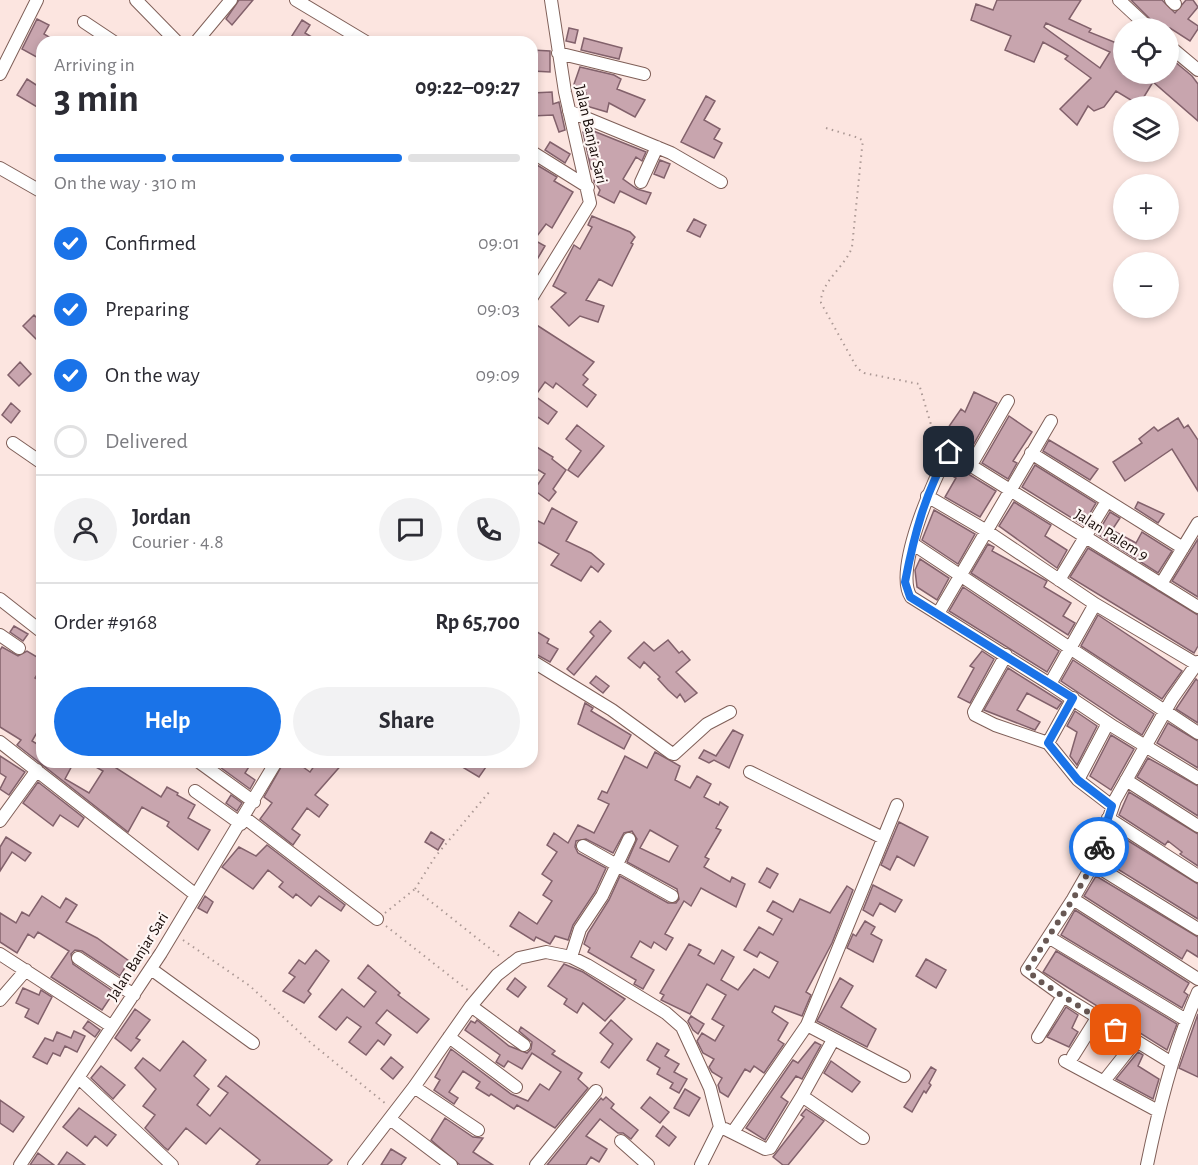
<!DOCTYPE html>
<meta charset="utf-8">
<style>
:root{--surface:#fff;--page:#f2f2f3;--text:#2b2b33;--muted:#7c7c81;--line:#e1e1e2;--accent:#1a73e8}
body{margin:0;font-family:"Alegreya Sans",sans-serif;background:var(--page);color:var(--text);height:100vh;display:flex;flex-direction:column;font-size:22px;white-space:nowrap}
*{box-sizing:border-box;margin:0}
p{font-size:20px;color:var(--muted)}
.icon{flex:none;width:33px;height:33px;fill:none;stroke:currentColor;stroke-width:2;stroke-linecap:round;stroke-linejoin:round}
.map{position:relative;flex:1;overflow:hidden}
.panel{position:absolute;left:36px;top:36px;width:502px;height:732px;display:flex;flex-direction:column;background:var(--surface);border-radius:18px;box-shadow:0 3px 9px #0003}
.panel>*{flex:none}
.tools{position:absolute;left:1113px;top:18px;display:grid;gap:12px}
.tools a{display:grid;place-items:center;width:66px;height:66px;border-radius:50%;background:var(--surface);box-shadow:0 3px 9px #0003;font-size:30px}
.pin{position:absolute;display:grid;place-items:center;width:51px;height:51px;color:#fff;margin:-26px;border-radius:12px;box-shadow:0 3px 9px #0006}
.courier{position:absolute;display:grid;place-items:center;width:60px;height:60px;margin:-30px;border:4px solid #1a73e8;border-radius:50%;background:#fff;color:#222;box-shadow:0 2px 8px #0007}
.headline em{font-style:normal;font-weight:700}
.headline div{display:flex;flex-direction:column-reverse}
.headline{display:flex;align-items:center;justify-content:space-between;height:102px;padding:0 18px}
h1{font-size:39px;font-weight:700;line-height:45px}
.bar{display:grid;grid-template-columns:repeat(4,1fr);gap:9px 6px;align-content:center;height:72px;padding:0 18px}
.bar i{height:8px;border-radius:4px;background:var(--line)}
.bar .active{background:var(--accent)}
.bar p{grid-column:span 4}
.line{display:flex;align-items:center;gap:15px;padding:0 18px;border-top:2px solid var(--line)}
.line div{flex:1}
.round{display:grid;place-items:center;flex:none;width:63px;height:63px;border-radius:32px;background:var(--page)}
ol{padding:0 18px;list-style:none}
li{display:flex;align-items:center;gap:18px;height:66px}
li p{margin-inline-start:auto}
li .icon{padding:6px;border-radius:50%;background:var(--accent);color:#fff;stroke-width:4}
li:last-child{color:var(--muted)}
li i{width:33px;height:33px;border:3px solid var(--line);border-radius:50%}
.action{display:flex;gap:12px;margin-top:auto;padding:12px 18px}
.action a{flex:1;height:69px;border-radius:36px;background:var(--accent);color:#fff;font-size:24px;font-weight:700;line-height:69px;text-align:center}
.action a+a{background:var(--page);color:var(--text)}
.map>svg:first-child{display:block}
.building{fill:#c8a5ae;stroke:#82616b;stroke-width:1.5;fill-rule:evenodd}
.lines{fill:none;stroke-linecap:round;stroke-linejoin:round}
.minor-casing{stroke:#7f5f58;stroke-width:14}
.path{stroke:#ac9995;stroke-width:2;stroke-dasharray:1.5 4.5;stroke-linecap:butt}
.minor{stroke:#fff;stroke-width:12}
.done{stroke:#685854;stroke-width:6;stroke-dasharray:0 10.8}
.route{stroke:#1a73e8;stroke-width:8}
.labels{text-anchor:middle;stroke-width:4.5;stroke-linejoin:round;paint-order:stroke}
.street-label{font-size:16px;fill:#180c09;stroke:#fef6f4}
</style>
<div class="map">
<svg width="1198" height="1165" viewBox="0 0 1198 1165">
<rect width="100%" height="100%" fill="#fce5e0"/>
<path class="building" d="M239,0H253L232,25L226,19Z
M997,0H1081L1069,19L1091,29L1089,32L1124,46V74H1168V56L1192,76L1198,84V121L1153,82L1139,105L1116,91L1104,107L1094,111L1088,106L1077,125L1060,109L1091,78L1065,59L1068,56L1043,42L1034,62L1005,50L1011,36L971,20L976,4L993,10ZM1046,23L1110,52L1100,68L1044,27Z
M1131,0H1162L1175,13L1186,0H1193L1198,7L1188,19L1198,26V29L1190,41L1170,28H1159Z
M37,19L49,25L44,34L57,42H42V60L22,49Z
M302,20L310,25L305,33L320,42H288Z
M569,28L578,30L575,43L566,41Z
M584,38L622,48L619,59L581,50Z
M532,50L550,51V72L532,71Z
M580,67L614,75L621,79L617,89L645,100L635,117L609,103L607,112L583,105L586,93L573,87Z
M27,79L41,88L38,93L42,96V110L17,95Z
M552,92L553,104L559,102L565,130L559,132L553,115L532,116V93Z
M706,96L715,101L704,120L720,129L714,139L722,143L714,158L681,142Z
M591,130L646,152L642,161L636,157L623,179L637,189L651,193L646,204L620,191L614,203L598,195L600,190L594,181L596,171L591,169L583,132Z
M550,142L570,154L565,163L545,150Z
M660,160L670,164L664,178L654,174Z
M537,165L557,177L554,181L573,192L552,228L546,224L534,240L545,246L532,268V172Z
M592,216L630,232L635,237L631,243L633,244L612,286L599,279L586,300L604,306L598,322L580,316L569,326L551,307L566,293L553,286L574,245L580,249L592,227L588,225Z
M694,219L706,225L700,237L687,231Z
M34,315L42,323V335L37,340L23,326Z
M532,322L594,362L583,375L588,379L583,385L596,395L587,407L556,383L553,388L545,382L535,396L557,412L548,424L532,413Z
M20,362L31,374L19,386L8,375Z
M974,392L997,403L968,454L941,438L961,409L965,412Z
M11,403L20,411L11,423L2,415Z
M1009,416L1032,432L1013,461L1017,463L1008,479L982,463Z
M1178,418L1184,428L1188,425L1198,440V491L1172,449L1125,481L1113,462L1142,443L1139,439L1154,427L1158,431Z
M577,425L604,446L578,477L568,470L581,451L566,439Z
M1049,440L1098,469L1090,480L1043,451Z
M532,444L553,457L552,459L566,470L553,489L556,492L549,501L534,490L545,474L532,466Z
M952,464L996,491L980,517L945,497L956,478L947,473Z
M1035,465L1096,503L1083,525L1022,487Z
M1014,502L1051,525L1045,536L1067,550L1057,568L999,526Z
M1138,502L1164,514L1158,523L1135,508Z
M552,508L577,522L566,541L591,553L604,564L598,572L591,566L581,581L551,565L559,554L532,539V518L544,524Z
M934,510L975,534L958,564L922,540Z
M1110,512L1120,518L1112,530L1136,543L1142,532L1172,551L1158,573L1097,534Z
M1198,539V597L1172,581Z
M988,544L994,547L992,551L1047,581L1044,587L1071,603L1063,616L1075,623L1068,635L971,573Z
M1088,548L1198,615V646L1194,653L1070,577Z
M920,559L949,578L937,600L917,587L915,570Z
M963,587L1059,651L1047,672L949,611Z
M1098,615L1182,671L1162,699L1081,646Z
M600,621L611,631L574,675L567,669L594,636L590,632Z
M14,626L28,634L23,641L10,632Z
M532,629L549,639L547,643L558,649L550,662L532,652Z
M668,640L679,653L682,651L690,660L676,672L697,693L685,702L680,694L677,698L668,690L658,679L660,677L644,662L640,668L628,658L644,642L654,651Z
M2,647L18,656L27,651L42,660V667L35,678L42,682V724L32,741L42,747V762H74L65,779L89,793L103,771L87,762H107L161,797L167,787L178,793L177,795L195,805L188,818L210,830L198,850L167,826L169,822L142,807L128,832L17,745L21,740L0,727V650Z
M982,651L994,659L970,703L958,697L974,668L970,666Z
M1073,660L1154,714L1142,735L1061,681Z
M1008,668L1062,702L1057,709L1027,693L1017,710L1040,722L1035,730L984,710Z
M596,676L609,686L603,693L590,683Z
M1196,679L1198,681V723L1176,709Z
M585,703L593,708L591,711L631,735L624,749L578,724Z
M1075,711L1097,726L1077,765L1070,756L1077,732L1067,726Z
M1168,723L1198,741V768L1157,743Z
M733,730L743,735L729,768L714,760L709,763L699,758L704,750L716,756Z
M1111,735L1134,749L1111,790L1090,776Z
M655,752L680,766L675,780L690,788L697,776L711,784L704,797L719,805L720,802L728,807L716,828L721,830L705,857L709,859L704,867L730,882L732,877L745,884L736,907L701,888L691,906L684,901L665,934L673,938L666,950L654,942L651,948L640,941L631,957L654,970L643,989L634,984L636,980L588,952L590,948L584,944L588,933L609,900L620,876L668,903H676L679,899L677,889L627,862L637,839L632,831L624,833L613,853L586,839L576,841L575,847L578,853L606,868L595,892L573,925L568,940L555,936L550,944L536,937L534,941L510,926L519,912L537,924L552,901L543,895L552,881L542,874L557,852L547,845L554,833L568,843L578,825L594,833L609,804L598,799L602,791L607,793L625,756L647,768ZM650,830L678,846L669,862L640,848Z
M0,756L25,772L9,795L0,789L6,777L0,773Z
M1148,758L1198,786V816L1137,777Z
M213,762H252L245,773L255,780L250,789Z
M284,762H296L310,772L317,762H344L315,795L328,805L319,817L307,808L292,829L300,835L293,845L260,819L272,803L264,797Z
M454,762H478L486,767L479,777Z
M38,782L84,818L78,827L60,815L53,826L23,803Z
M1129,792L1198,834V866L1180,854L1182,852L1168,841L1165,845L1119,815Z
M231,795L242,803L237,811L226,803Z
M899,822L928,837L914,866L897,856L890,870L881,865Z
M431,832L444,840L438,850L425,842Z
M1114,832L1198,884V919L1103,860Z
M6,837L31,853L25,861L12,852L0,871V847Z
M267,845L345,905L341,911L319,896L311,906L296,894L293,898L279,887L283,882L268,870L253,889L222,867L239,847L256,856Z
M767,868L778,874L770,888L759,882Z
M1096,876L1198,937V957L1187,950L1182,959L1084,896Z
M873,885L902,900L895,912L880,903L873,916L863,910Z
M847,886L853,890L832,943L806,992L811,995L802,1016L775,1006L772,1012L788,1023L778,1040L784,1044L764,1073L754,1066L750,1072L745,1069L728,1097L720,1092L718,1085L722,1078L712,1072L709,1067L714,1059L703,1053L697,1041L702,1033L715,1041L724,1026L712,1019L726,995L707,984L690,1014L661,1000L664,995L660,993L689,944L701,950L698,955L714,964L722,950L734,957L721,980L738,990L754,969L769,978L778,962L760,952L757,957L744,950L759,927L773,935L782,919L767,911L773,901L793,912L800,899L830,913Z
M42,896L60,908L66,898L77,905L66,922L97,938L129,961L120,976L82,951L75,950L71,954L73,964L114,992L102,1010L51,977L69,951L38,932L34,938L28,934L17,953L0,942V913L16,923L22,912L29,916Z
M205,896L213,902L207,913L198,908Z
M1075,910L1189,983L1184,992L1188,995L1182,1008L1061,935Z
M865,921L875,927L871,934L882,940L873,962L847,948L853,934L856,936Z
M316,950L329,961L308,991L311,994L304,1003L283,991L295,977L289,973L299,960L305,964Z
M1056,951L1177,1024L1167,1050L1043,972Z
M926,959L946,970L936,988L916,976Z
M564,964L583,972L625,999L605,1021L583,1003L577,1013L564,1004L567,999L548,986Z
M368,965L400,993L398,995L429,1019L417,1033L387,1010L376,1023L391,1035L384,1045L378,1040L366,1055L349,1042L361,1027L347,1017L336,1030L319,1017L342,989L364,1007L376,992L358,978Z
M515,978L526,987L518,997L507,989Z
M840,978L853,986L841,1007L876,1029L867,1047L817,1021Z
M23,988L39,995L41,990L52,997L38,1024L25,1017L29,1009L16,1003Z
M1066,1007L1078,1015L1072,1028L1078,1032L1069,1047L1047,1037Z
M135,1009L150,1020L136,1038L140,1040L131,1051L115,1038Z
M1198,1014V1077L1179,1068Z
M691,1016L704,1024L698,1034L693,1030L688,1021Z
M477,1020L509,1046L527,1053L531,1049L532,1042L519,1031L521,1027L555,1051L552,1054L582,1073L578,1079L588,1088L555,1128L517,1105L514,1109L491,1094L489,1096L476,1088L480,1082L463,1071L449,1092L458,1098L454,1104L434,1090L440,1080L435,1077L451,1049L511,1094L528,1101L540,1084L549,1090L561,1072L532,1053L522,1069L508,1061L504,1067L496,1062L500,1055L465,1030L471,1021L475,1023Z
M611,1020L632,1039L609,1068L601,1062L613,1044L600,1033Z
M88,1021L100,1030L95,1037L83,1028Z
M1100,1029L1124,1043L1117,1051L1095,1037Z
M74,1031L85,1036L77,1052L65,1046L60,1056L53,1053L47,1064L33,1057L45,1038L53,1041L57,1032L71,1038Z
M183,1041L206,1060L194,1076L209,1089L197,1105L210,1116L228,1093L218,1086L226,1076L332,1160L327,1165H256L260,1160L220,1128L206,1144L186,1128L168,1150L164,1147L145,1128L155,1115L143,1106L156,1089L135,1068L143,1058L160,1071Z
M815,1042L821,1045L802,1079L796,1076L781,1097L788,1102L765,1140L746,1128L793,1060L798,1063Z
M657,1043L669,1050L665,1056L679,1064L674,1072L687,1079L679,1093L670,1088L673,1083L657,1074L660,1068L647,1060Z
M1138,1052L1143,1055L1138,1066L1159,1079L1153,1099L1116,1079Z
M391,1057L403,1067L393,1079L381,1069Z
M831,1061L860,1082L852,1092L824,1073Z
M101,1066L125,1085L113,1099L91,1078Z
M931,1067L936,1070L929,1083L931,1085L926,1093L924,1091L912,1112L904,1107Z
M685,1089L700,1098L689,1116L674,1108Z
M606,1097L614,1104L611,1108L638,1130L631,1139L623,1133H618L600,1119L586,1136L607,1149L599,1162L591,1157L586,1165H547L601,1098L603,1100Z
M650,1097L669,1112L660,1123L641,1108Z
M0,1100L24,1117L13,1132L0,1123Z
M79,1108L116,1135L107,1146L95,1136L87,1146L63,1127Z
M806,1109L824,1121L788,1165H783L773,1157L804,1117L801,1115Z
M445,1118L473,1137L483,1138L473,1152L493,1165H460L431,1140Z
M663,1126L676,1137L669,1146L656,1136Z
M391,1149L406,1158L401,1165H381Z
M67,1152L73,1156L85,1165H58Z
M38,1153L54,1165H30Z"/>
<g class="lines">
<defs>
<path id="minor" d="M136,0L177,42
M296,0L366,42
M1119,0L1149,28
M1171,0L1175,4
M84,22L114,42
M196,42L231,0
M1168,45L1198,70
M558,53L644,74
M0,74L37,0
M569,111L671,153L721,182
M532,152L588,187
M0,168L42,192
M641,182L657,147
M532,297L590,203L565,92L551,0
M13,443L42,463
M1031,453L1183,548
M971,465L1008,401
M927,496L985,530L1095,604L1198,665
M913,544L1198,733
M1059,580L1107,501
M1161,584L1198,523
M0,599L42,632
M1095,604L1050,684L911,597C893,571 934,478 949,452L1198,607
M939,612L1051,421
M0,635L19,648
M1006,655L974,712L975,715L995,725L1048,743
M532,661L612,710L671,753L674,754L707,724L730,712
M1050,684L1114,727L1198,778
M1073,698L1048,743L1078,780L1112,806
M0,742L196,895
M199,762L254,802
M750,772L883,838
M1078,780L1108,723
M1126,780L1198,826
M195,791L241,824
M245,818L377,919
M1108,818L1198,876
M0,821L37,770
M583,846L672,896
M1093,864L1198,929
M1073,899L1198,979
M1050,938L1186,1020
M0,954L111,1026
M571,957L580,929L602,896L629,839
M78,958L134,995
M151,969L253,1043
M0,1000L26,970
M471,1006L524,1045
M807,1025L904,1076
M449,1037L516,1087
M1038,1037L1063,996
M1073,1056L1097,1018
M1065,1061L1158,1111
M1172,1063L1063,996L1027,970L1073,899L1093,864L1115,800L1172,699L1198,662
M80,1079L172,1165
M1104,1081L1135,1042
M414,1087L478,1130
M802,1096L833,1040
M390,1119L451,1165
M725,1129L765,1149L770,1148L802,1096L863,1138
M733,1132L807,1025L897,805
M621,1141L648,1165
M20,1165L161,953L276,762
M354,1165L414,1087L471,1006L497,975L519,958L546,952L571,957L587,965L666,1013L682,1027L710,1088L720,1127L701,1165
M536,1165L596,1091
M1147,1165C1159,1106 1174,1047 1198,992"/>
</defs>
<use href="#minor" class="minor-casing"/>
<path class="path" d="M826,128L859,138L863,141L862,148L852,247C846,266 820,282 821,303L857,368L864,373L919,384L932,428L940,444
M415,889L435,857L490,791
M385,913L415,889L502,958
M386,926L469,991
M183,940L250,986L311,1043L386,1104"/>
<use href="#minor" class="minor"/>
</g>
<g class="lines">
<path class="done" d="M1099,847L1093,864L1073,899L1027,970L1038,980L1116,1030"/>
<path class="route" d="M949,452C925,492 914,536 905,582L910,597L1073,698L1048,743L1078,780L1112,806L1099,847"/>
</g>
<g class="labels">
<g class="street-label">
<text transform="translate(592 134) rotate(77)" y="6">Jalan Banjar Sari</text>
<text transform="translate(1112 534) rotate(32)" y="6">Jalan Palem 9</text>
<text transform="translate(137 956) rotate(-58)" y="6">Jalan Banjar Sari</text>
</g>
</g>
</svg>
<div class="tools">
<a><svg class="icon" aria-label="locate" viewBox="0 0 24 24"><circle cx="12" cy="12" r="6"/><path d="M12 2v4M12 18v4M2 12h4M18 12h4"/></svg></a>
<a><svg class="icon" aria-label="layers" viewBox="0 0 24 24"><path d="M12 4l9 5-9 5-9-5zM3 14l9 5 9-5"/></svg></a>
<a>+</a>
<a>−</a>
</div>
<div class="pin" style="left:1116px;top:1030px;background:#ea580c"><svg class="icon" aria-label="bag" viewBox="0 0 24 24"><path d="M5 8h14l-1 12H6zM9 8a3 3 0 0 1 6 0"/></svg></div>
<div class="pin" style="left:949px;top:452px;background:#1f2937"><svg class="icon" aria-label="home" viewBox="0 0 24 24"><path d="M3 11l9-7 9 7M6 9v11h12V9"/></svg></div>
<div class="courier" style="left:1099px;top:847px"><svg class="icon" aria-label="bike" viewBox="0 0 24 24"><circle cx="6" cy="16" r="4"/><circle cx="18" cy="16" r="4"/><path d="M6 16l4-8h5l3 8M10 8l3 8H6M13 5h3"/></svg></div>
<section class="panel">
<div class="headline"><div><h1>3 min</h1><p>Arriving in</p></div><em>09:22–09:27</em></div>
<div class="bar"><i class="active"></i><i class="active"></i><i class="active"></i><i></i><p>On the way · 310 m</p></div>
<ol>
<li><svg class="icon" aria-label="check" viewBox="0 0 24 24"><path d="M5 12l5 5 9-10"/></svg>Confirmed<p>09:01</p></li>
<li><svg class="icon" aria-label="check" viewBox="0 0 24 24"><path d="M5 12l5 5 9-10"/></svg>Preparing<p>09:03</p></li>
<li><svg class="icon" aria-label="check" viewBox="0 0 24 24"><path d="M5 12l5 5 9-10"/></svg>On the way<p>09:09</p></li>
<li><i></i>Delivered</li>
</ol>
<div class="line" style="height:108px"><a class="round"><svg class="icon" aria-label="person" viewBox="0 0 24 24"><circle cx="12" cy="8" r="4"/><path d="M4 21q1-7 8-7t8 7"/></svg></a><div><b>Jordan</b><p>Courier · 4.8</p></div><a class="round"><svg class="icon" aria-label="chat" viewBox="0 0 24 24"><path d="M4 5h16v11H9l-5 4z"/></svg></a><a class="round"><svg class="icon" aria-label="phone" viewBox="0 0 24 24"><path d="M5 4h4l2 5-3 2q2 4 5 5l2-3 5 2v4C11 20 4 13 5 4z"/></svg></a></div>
<div class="line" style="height:78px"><div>Order #9168</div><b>Rp 65,700</b></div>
<div class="action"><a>Help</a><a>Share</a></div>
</section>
</div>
